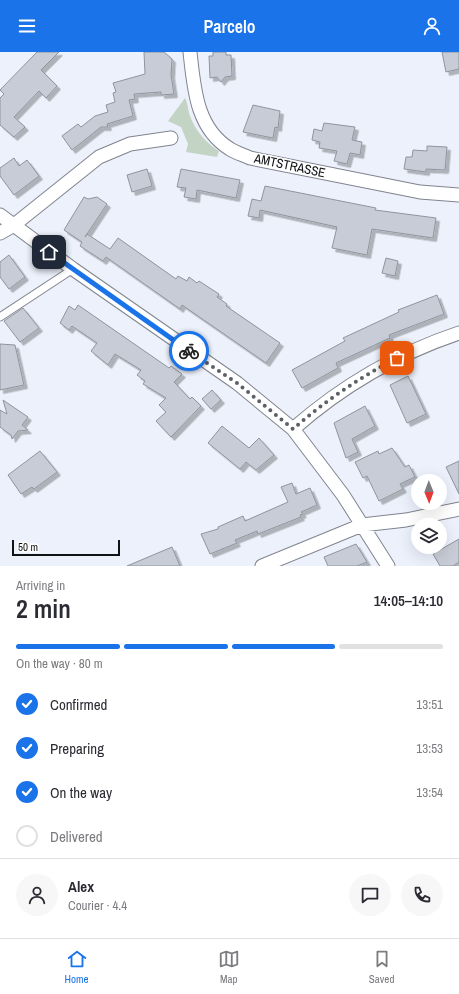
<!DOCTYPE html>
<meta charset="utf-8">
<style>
:root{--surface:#fff;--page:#f7f7f7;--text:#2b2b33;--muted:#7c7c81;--line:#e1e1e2;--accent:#1a73e8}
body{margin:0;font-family:"Archivo Narrow",sans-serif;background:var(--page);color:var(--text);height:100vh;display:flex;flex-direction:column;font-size:15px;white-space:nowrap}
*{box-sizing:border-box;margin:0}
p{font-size:13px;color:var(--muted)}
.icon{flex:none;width:22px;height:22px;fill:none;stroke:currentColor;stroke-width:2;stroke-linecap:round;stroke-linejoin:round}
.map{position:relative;height:514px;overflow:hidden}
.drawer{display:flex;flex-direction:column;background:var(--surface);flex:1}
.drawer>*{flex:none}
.needle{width:26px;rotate:179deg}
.controls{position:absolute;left:411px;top:422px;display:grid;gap:8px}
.controls a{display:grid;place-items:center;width:36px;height:36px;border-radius:50%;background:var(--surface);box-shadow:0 4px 16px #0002;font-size:20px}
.scale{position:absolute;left:12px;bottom:10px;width:108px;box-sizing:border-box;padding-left:4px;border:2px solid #101215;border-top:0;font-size:11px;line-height:14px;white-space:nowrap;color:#101215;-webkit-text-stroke:3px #fefefe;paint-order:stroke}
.pin{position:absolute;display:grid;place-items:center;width:34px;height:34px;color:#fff;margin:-17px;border-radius:8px;box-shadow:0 2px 6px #0006}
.courier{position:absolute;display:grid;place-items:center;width:40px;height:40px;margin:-20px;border:3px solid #1a73e8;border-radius:50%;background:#fff;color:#222;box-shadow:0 1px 5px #0007}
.summary em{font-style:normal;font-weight:600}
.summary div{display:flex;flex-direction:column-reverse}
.summary{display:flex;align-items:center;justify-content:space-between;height:68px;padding:0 16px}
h1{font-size:26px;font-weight:600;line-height:30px}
.bar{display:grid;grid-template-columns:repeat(4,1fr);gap:6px 4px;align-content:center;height:48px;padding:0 16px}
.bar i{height:5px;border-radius:3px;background:var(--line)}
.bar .active{background:var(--accent)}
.bar p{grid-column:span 4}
.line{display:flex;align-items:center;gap:10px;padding:0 16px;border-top:1px solid var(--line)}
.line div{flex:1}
.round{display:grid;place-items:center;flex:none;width:42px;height:42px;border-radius:21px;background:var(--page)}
ol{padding:0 16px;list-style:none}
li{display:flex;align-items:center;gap:12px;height:44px}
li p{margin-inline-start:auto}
li .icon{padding:4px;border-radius:50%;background:var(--accent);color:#fff;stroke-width:4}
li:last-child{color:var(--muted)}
li i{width:22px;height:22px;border:2px solid var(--line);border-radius:50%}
header{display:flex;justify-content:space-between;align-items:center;height:52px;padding:0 16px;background:var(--accent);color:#fff;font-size:18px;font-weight:600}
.dock{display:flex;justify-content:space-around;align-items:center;height:56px;border-top:1px solid var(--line);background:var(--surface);font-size:11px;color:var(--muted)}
.dock a{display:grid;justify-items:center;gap:2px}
.dock .active{color:var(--accent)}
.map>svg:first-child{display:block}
.green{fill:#c3d4c4}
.building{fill:#c7ccd6;stroke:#8f949d;filter:url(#shadow)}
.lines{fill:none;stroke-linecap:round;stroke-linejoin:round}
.service-casing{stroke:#80848e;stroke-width:9}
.minor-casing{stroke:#80848e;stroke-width:15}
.service{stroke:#fff;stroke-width:7}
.minor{stroke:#fff;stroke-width:13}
.done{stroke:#5d6066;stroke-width:4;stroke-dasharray:0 7.2}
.route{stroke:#1a73e8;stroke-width:5}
.labels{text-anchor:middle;stroke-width:3;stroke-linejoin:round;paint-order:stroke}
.street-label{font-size:13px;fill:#101215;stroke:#fefefe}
</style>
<header><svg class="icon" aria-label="menu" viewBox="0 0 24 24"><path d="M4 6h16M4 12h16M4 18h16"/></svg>Parcelo<svg class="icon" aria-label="person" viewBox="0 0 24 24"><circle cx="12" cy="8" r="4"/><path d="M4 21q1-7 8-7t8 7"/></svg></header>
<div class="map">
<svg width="459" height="514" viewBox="0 0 459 514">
<defs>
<filter id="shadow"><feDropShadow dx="3.5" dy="3.5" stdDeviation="0" flood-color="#0004"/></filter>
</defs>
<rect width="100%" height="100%" fill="#ecf1fb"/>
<path class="green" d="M185,46C188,51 188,59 190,64C195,78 207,92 219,99L217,105L186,100L188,92L181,75L168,69Z"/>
<path class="building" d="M37,0H59L41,18L57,34L46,46L39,39L14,65L25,75L14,85L0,73V46L4,42L0,38Z
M144,0H164L172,7L171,23L174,42L161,43V40L134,42L135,47L129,48L133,64L107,72L108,75H101L72,98L62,84L78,72L81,75L95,64L108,60L106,53L115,50L113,41L116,40L113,31L145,22Z
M213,0H226V3H231L232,24L225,25L221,30L217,25L210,26L209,4H213Z
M442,0H459V17L446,20Z
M253,53L280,59L278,76L275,75L273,86L243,80Z
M324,71L355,75L352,88L362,90L360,103L350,101L347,112L334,109L337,99L319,96L320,90L312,88L314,77L322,79Z
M427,94L447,95L445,118L426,117V120L404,117L406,105H412L413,98L427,99Z
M14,106L19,114L27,108L39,124L14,143L0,124V116Z
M147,117L152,134L132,140L127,123Z
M181,117L240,128L236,146L197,138L196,147L184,145L186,136L177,135Z
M265,134L376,156L375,158L436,166L433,186L372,177L367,203L332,196L337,175L260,158L259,166L248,164L252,147L261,149Z
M84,145L88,147L97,145L107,152L85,185L87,182L110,197L118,186L176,227L178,224L187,229L189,225L197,231L199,229L219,242L217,245L227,252L226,254L280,291L266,311L182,253L180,257L106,205L103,209L80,194L82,190L64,178Z
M9,203L25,225L9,237L0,225V210Z
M386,206L398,209L395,224L382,221Z
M437,243L444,262L389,283L390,286L336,311L338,316L302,336L292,318L345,289L343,286L399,260L398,258Z
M78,253L169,316L171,314L182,322L174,330L190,347L192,345L201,354L171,385L156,369L166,360L159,353L166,346L143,332L145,329L137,323L141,318L115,302L108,313L91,299L97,291L72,274L69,278L60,271L69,254L75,258Z
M23,256L39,276L20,290L4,269Z
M0,292L15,293L24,333L0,338Z
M408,324L426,362L407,371L390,333Z
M212,338L221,348L211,357L202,347Z
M3,348L28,365L22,373L28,378L18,379L12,387L11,383L0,375V358L7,362Z
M365,354L375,374L352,387L358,400L346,406L334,371Z
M222,374L249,396L259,386L274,403L256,418L246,410L240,417L208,391Z
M392,396L405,415L409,413L415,425L400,432L403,437L379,449L367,424L363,426L355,410L378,399L379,402Z
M40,399L57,420L34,437L32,435L21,442L8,423Z
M459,409V442L446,415Z
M292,431L296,442L310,436L317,453L301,460L303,462L300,463L301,465L258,482L257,479L235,488L237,491L210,502L201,482L218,477V475L243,464L245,469L288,450L281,435Z
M459,487V510L453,514H440L433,502Z
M356,492L367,510L357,514H328L324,505Z
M172,495L180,514H127Z"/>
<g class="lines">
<defs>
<path id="service" d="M0,265L73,217"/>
<path id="minor" d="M190,0C194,36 196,76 230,97C236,101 244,103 250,106L420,140L459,143
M0,163L73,217L237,331L293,377L343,443L388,514
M0,181L14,173L99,105L130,92L171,86
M293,377C342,334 396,302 459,281
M262,514L362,473L406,468L459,457"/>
</defs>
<use href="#service" class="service-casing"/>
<use href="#minor" class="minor-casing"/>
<use href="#service" class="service"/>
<use href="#minor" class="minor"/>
</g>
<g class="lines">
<path class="done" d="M189,299L237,331L293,377C325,349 359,326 397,306"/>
<path class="route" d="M49,200L189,299"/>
</g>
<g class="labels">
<g class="street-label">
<text transform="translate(290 113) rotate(12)" y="5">AMTSTRASSE</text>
</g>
</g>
</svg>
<div class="controls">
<a><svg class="needle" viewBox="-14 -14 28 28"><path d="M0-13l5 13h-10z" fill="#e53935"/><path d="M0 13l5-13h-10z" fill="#7c7c81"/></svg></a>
<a><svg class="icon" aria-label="layers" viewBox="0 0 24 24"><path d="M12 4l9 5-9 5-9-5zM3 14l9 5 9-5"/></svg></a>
</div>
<div class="scale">50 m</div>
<div class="pin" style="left:397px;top:306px;background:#ea580c"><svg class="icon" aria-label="bag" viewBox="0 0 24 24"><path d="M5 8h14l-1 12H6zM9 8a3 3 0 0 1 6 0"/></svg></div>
<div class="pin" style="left:49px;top:200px;background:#1f2937"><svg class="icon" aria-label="home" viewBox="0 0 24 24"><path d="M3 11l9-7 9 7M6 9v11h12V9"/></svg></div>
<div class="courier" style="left:189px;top:299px"><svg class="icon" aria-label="bike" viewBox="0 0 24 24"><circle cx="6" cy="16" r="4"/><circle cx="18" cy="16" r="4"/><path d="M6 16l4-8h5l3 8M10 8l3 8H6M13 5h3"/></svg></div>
</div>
<section class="drawer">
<div class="summary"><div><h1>2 min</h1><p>Arriving in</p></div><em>14:05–14:10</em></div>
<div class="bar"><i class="active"></i><i class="active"></i><i class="active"></i><i></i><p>On the way · 80 m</p></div>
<ol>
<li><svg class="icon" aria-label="check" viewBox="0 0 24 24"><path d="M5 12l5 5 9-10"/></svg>Confirmed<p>13:51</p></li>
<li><svg class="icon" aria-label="check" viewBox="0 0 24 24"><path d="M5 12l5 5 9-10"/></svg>Preparing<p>13:53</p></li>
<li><svg class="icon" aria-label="check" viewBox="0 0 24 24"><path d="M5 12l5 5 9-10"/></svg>On the way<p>13:54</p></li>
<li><i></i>Delivered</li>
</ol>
<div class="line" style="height:72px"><a class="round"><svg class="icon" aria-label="person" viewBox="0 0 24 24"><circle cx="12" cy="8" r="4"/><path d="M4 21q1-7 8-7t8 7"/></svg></a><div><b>Alex</b><p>Courier · 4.4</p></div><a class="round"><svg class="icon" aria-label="chat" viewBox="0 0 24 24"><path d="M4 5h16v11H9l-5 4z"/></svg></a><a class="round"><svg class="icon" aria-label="phone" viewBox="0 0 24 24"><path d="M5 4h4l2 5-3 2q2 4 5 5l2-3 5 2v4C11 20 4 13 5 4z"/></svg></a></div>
</section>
<nav class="dock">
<a class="active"><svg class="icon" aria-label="home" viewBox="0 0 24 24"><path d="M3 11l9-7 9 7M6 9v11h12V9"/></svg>Home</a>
<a><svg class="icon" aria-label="map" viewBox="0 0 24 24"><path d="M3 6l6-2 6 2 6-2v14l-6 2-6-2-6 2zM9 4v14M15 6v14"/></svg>Map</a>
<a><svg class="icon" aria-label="saved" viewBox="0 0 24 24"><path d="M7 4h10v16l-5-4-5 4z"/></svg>Saved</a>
</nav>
